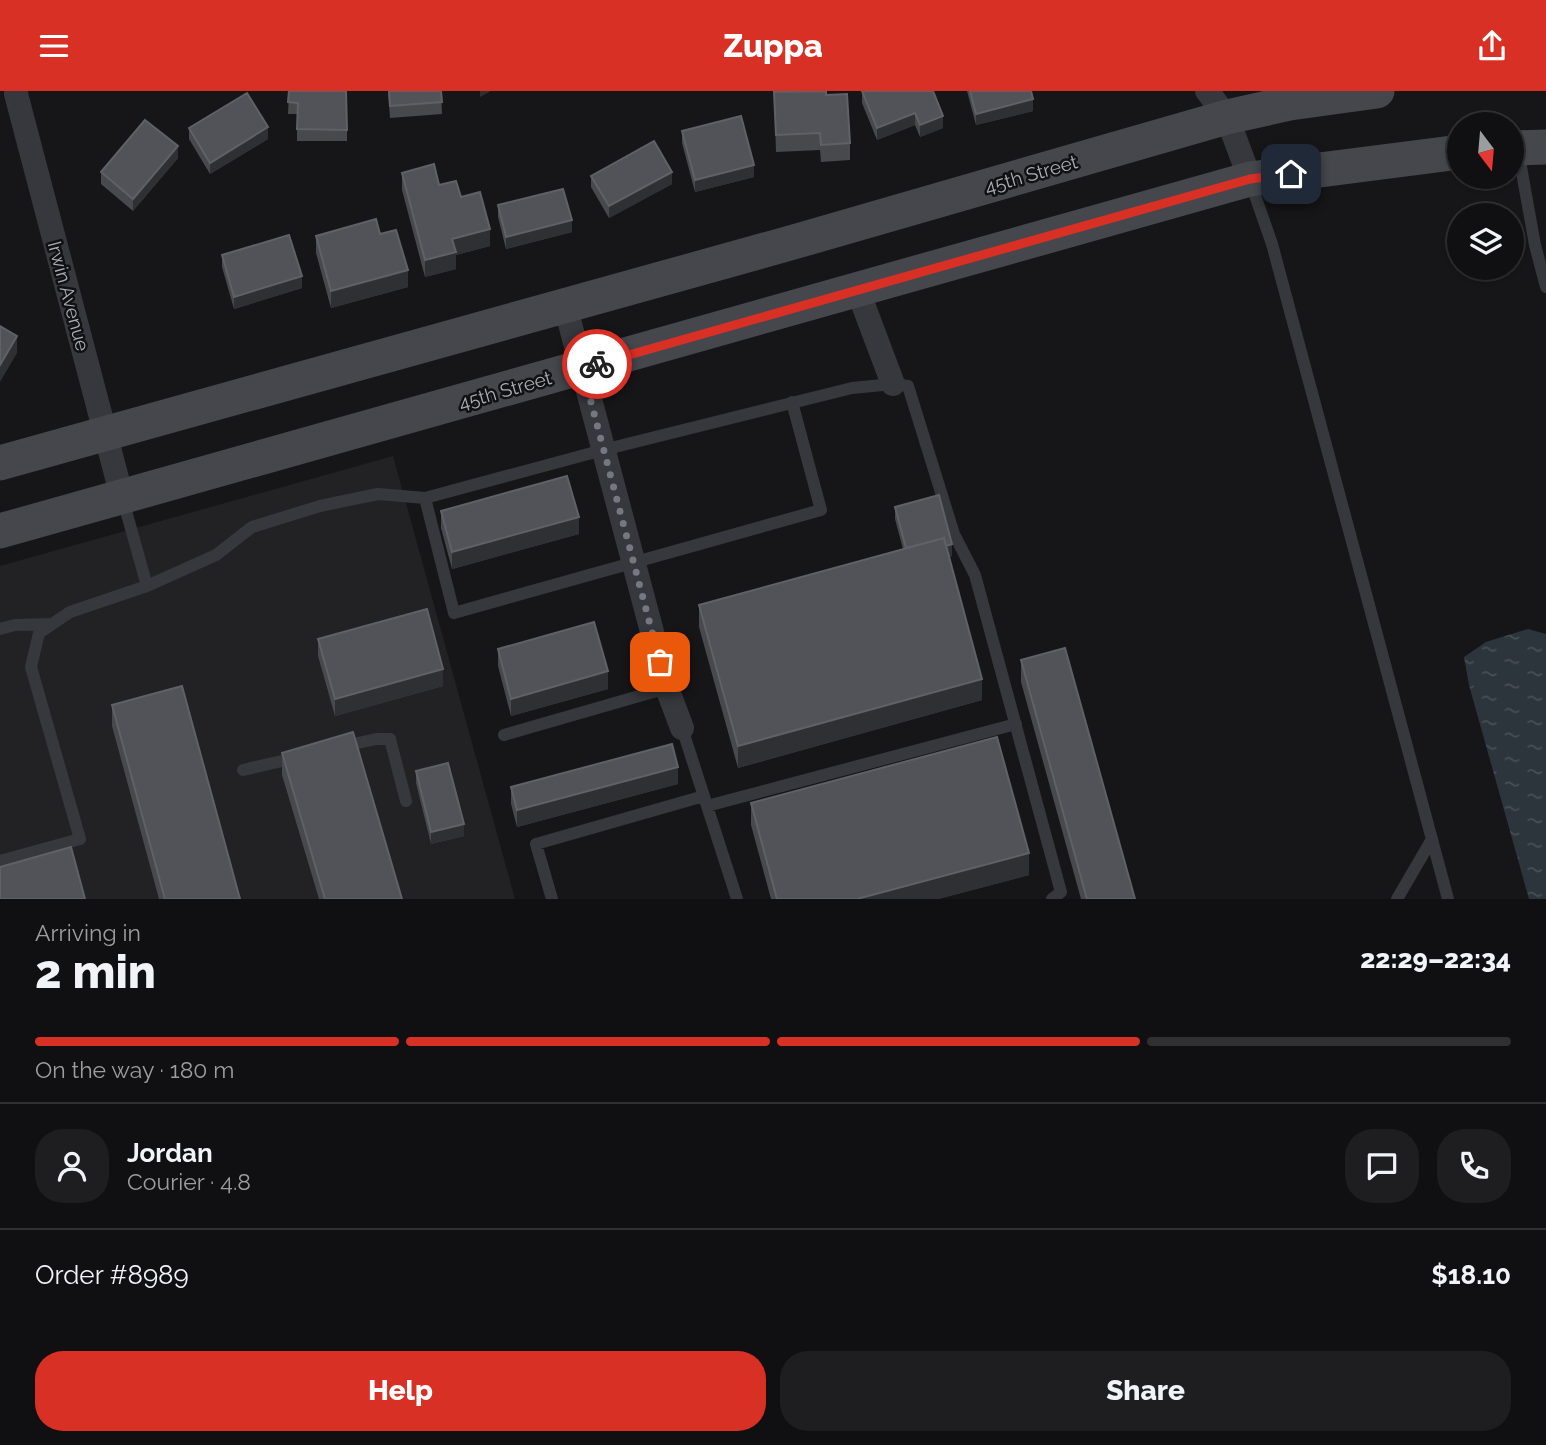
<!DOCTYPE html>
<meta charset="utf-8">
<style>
:root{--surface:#101012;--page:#1e1e20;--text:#f1f3f6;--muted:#9c9d9f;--line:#303032;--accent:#d93025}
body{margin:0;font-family:Raleway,sans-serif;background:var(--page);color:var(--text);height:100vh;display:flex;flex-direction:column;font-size:26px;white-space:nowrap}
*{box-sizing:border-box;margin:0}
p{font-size:23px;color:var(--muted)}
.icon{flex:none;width:38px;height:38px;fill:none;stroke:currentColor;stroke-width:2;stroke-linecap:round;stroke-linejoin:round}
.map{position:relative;height:808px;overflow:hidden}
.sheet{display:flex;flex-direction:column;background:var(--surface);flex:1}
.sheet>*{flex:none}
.needle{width:46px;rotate:164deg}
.buttons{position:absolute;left:1447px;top:21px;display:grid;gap:14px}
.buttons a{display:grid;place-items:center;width:77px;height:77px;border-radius:50%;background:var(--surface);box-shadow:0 2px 5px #0004,0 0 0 2px var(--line);font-size:35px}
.pin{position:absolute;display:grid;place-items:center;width:60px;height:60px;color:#fff;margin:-30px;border-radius:14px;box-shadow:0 4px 10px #0006}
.courier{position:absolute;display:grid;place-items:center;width:70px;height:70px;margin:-35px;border:5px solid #d93025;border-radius:50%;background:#fff;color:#222;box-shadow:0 2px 9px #0007}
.overview em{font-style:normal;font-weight:800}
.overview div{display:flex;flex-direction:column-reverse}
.overview{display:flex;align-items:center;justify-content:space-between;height:119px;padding:0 35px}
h1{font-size:46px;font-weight:800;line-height:52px}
.bar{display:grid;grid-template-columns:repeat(4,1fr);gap:10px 7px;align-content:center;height:84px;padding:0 35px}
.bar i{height:9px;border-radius:5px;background:var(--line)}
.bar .active{background:var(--accent)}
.bar p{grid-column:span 4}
.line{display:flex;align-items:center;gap:18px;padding:0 35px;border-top:2px solid var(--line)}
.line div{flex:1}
.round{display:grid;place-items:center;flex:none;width:74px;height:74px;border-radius:28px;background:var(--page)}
.action{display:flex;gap:14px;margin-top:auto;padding:14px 35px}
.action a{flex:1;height:80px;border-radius:28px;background:var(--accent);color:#fff;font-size:28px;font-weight:800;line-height:80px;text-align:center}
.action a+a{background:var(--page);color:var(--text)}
header{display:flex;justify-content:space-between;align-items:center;height:91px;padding:0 35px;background:var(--accent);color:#fff;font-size:32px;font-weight:800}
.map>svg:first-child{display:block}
.built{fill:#222225}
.water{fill:url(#water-ripples)}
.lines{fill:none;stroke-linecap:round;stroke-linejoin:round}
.service{stroke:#37383d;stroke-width:12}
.minor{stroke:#37383d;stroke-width:24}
.secondary{stroke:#45474d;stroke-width:35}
.wall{fill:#47494d}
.shaded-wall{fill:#2f3033}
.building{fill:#525359;stroke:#5f6168;stroke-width:2}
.done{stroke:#757880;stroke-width:7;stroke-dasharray:0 12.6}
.route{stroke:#d93025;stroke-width:9}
.labels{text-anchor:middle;stroke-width:5;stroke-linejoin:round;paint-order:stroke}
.street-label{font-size:19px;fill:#a8adb8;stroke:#111113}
</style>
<header><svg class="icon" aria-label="menu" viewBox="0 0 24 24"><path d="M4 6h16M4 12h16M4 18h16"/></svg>Zuppa<svg class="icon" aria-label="share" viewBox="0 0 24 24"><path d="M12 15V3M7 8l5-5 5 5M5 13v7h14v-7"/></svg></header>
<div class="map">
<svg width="1546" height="808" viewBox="0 0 1546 808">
<defs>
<pattern id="water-ripples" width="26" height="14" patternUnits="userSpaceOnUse" patternTransform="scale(1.75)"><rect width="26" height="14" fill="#2c353c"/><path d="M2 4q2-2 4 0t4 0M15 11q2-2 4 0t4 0" fill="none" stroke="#485056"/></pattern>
</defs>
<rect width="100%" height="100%" fill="#161618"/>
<path class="built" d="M393,365L515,808H0V475Z"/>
<path class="water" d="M1528,538L1546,543V808H1529L1469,594L1464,566L1486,551Z"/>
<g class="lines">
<path class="service" d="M1518,59L1535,154L1546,196
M1250,90L1272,153L1448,808
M425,407L454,522L821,419L792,311
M147,495L216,464L252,436L320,415L378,403L425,407L603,359L852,297L893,293L908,295L954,443L975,484L1061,801L1052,808
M0,538L15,534L52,533
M682,637L737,808
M504,644L667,597
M340,656L376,648H390L406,710
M243,679L295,667
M707,715L1016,633
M0,770L80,748L31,576L39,542L70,521L147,495L123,409
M552,808L536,753L704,705
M1397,808L1432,748"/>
<path class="minor" d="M1207,0L1227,26L1250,88
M16,3L122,406
M858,200L893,293
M565,214L667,597L682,637"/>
<path class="secondary" d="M1512,57L1546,56
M0,372L790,152L1227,26L1290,12L1377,0
M0,440L1250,88L1460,61"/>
</g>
<path class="wall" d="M289,0L347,39V50H297V23H288Z
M388,0H441L442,23L390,27Z
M862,0H933L943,37L920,46L915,34L877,49L862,12Z
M967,0H1031L1033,20L976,34Z
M774,1L826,4L850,52V69L821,71L820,59L776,61Z
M189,37L268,48L210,83L189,48Z
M682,40L754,86L695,101L682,52Z
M178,67L133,120L101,93V81Z
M402,82L439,94L461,106L490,155L456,164V178L425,186L402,99Z
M591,85L672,93L609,127L591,96Z
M498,114L572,141L506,158L498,126Z
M380,143L408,196L331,217L316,162V145Z
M222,164L302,197L234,218L222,176Z
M895,416L952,465L949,466L982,609L738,677L699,536V514L903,458L895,428Z
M441,420L579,443L452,478L441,437Z
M318,548L443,595L335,625L318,565Z
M498,558L608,598L511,625L498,575Z
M1021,569L1135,808H1081L1021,591Z
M112,614L240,808H159L112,635Z
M282,662L402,808H319L282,684Z
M416,680L464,745L431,753L416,692Z
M678,693L517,736L511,713V696Z
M751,712L1029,784L938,808H771L751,734Z"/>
<path class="shaded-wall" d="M480,0H491L480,6Z
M1033,8V20L976,34V23Z
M915,22V34L877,49V37Z
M943,25V37L920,46V34Z
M268,36V48L210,83V72Z
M178,55V67L133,120V108Z
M754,74V86L695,101V89Z
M672,81V93L609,127V115Z
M572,129V141L506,158V146Z
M490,138V155L456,164V178L425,186V169L452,148Z
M408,179V196L331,217V200Z
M302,185V197L234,218V206Z
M17,245V262L0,291V274Z
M579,426V443L452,478V461Z
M952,453V465L909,477V465Z
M443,578V595L335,625V608Z
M608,580V598L511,625V608Z
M982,588V609L738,677V655Z
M678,676V693L517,736V719Z
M464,733V745L431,753V741Z
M1029,762V784L938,808H857Z"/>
<path class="building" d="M289,0H346L347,39L297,38L298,12L288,11Z
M389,0H441L442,11L390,15Z
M826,0V4L847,3L850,52L821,54L820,42L776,44L774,1Z
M862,0H933L943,25L920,34L915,22L877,37Z
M970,0H1031L1033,8L976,23Z
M247,2L268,36L210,72L189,37Z
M741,25L754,74L695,89L682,40Z
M145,29L178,55L133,108L101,81Z
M654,50L672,81L609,115L591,85Z
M434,73L439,94L456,90L461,106L480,101L490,138L452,148L456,161L425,169L402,82Z
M563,98L572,129L506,146L498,114Z
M376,128L380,143L396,139L408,179L331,200L316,145Z
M289,144L302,185L234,206L222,164Z
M0,235L17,245L0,274Z
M567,385L579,426L452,461L441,420Z
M939,404L952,453L946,455L944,447L906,457L895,416Z
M944,447L982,588L738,655L699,514Z
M427,518L443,578L335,608L318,548Z
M594,531L608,580L511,608L498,558Z
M1065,557L1135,808H1087L1021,569Z
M182,595L240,808H165L112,614Z
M353,641L402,808H325L282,662Z
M997,646L1029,762L857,808H777L751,712Z
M672,653L678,676L517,719L511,696Z
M448,672L464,733L431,741L416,680Z
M71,756L85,808H0V776Z"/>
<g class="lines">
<path class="done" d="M597,273L582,277L660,571"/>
<path class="route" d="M597,273L1250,88L1291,83"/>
</g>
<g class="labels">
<g class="street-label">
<text transform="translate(1031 83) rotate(-16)" y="7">45th Street</text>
<text transform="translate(69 205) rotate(75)" y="7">Irwin Avenue</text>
<text transform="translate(505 299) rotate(-16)" y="7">45th Street</text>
</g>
</g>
</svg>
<div class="buttons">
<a><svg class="needle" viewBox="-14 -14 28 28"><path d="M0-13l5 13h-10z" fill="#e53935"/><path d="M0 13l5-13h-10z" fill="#9c9d9f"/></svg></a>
<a><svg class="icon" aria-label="layers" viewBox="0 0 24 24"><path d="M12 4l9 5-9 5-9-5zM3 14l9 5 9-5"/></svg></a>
</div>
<div class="pin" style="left:660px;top:571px;background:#ea580c"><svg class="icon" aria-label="bag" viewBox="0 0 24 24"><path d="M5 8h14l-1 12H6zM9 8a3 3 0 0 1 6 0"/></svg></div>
<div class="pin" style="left:1291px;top:83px;background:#1f2937"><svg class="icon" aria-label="home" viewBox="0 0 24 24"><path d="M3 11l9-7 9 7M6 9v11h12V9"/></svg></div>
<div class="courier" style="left:597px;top:273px"><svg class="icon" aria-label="bike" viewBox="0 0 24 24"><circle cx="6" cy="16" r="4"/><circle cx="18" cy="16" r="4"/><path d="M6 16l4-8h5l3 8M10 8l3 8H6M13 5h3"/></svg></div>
</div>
<section class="sheet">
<div class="overview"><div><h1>2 min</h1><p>Arriving in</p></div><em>22:29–22:34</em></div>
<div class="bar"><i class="active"></i><i class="active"></i><i class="active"></i><i></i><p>On the way · 180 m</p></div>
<div class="line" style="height:126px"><a class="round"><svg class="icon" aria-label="person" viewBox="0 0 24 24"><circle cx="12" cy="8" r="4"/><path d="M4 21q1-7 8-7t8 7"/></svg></a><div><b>Jordan</b><p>Courier · 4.8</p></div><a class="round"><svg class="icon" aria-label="chat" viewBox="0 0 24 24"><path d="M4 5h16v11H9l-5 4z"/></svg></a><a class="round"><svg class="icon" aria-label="phone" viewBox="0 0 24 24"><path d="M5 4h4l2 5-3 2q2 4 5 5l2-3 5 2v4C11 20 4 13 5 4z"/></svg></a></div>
<div class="line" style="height:91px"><div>Order #8989</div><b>$18.10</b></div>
<div class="action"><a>Help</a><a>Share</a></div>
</section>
